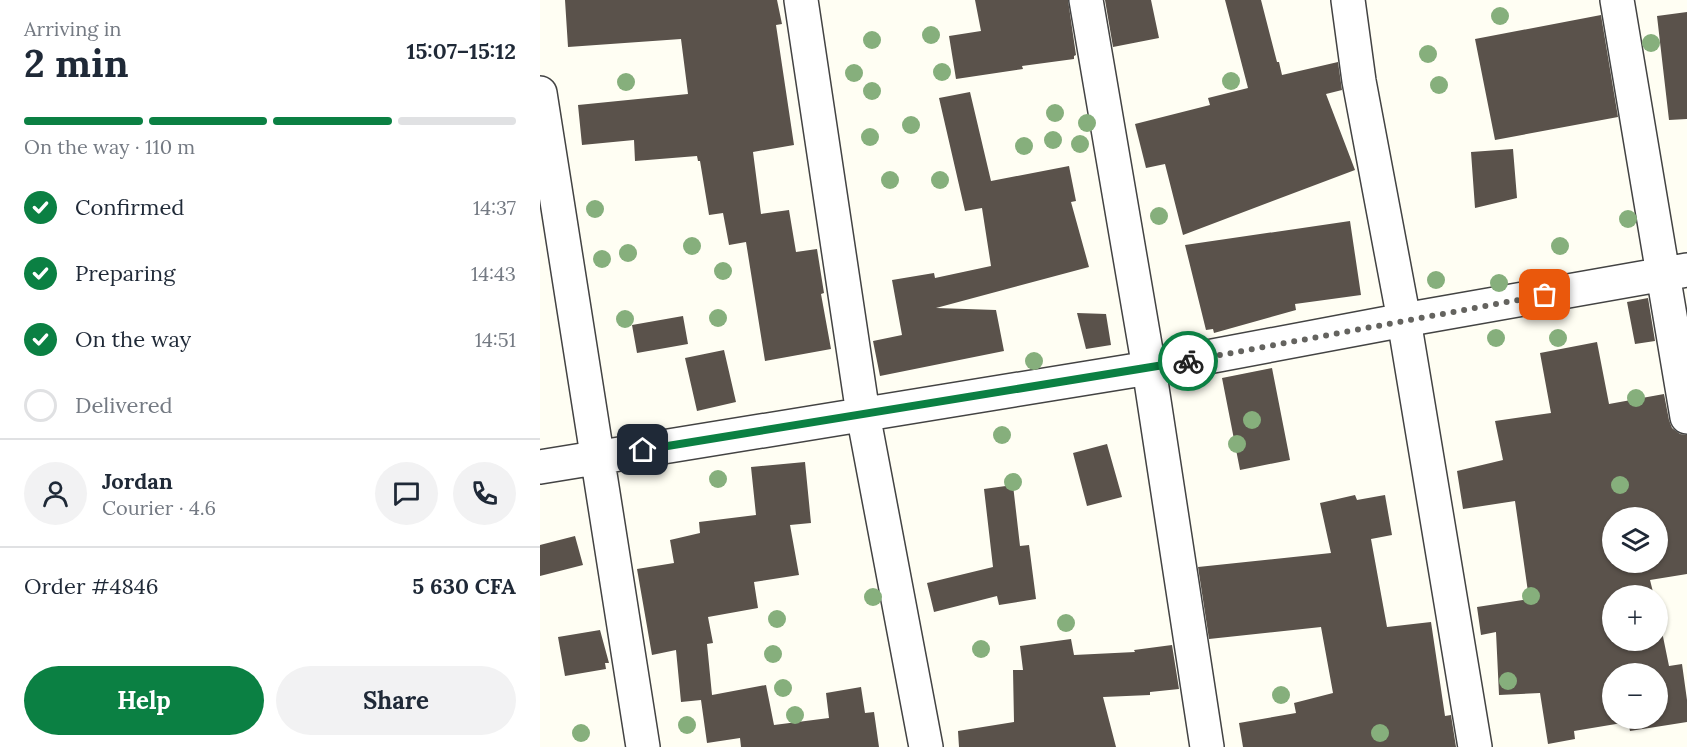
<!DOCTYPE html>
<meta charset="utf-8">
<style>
:root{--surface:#fff;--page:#f2f2f3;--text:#1f2937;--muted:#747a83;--line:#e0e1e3;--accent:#0b8043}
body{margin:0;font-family:Lora,serif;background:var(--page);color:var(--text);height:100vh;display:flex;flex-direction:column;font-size:22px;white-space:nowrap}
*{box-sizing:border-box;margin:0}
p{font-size:20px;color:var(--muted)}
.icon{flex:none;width:33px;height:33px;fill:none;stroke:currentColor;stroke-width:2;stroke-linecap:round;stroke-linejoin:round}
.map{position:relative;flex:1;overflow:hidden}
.details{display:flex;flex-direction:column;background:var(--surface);width:540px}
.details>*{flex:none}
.buttons{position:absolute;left:1062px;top:507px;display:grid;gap:12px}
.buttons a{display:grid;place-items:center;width:66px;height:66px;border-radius:50%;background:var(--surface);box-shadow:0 2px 4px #0004;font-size:30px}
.pin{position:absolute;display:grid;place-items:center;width:51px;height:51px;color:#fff;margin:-26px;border-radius:12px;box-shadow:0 3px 9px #0006}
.courier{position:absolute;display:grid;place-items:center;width:60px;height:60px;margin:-30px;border:4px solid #0b8043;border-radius:50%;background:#fff;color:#222;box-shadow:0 2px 8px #0007}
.overview em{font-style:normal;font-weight:800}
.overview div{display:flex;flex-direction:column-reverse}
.overview{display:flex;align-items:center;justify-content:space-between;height:102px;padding:0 24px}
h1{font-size:39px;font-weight:800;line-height:45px}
.bar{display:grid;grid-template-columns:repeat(4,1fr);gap:9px 6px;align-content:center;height:72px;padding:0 24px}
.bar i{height:8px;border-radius:4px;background:var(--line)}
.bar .active{background:var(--accent)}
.bar p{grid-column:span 4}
.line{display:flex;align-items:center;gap:15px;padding:0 24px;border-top:2px solid var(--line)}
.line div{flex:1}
.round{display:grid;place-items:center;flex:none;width:63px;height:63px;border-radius:32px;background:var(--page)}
ol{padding:0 24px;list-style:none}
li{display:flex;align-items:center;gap:18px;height:66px}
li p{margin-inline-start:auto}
li .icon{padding:6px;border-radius:50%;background:var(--accent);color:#fff;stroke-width:4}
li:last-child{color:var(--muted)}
li i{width:33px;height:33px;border:3px solid var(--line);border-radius:50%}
.action{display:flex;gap:12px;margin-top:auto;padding:12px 24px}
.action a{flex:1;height:69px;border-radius:36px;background:var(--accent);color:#fff;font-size:24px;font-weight:800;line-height:69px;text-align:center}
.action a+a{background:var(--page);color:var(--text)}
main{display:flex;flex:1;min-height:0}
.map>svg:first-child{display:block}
.building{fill:#5a524b;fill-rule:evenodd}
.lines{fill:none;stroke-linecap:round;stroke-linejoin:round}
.minor-casing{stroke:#434343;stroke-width:36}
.minor{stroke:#fff;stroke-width:33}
.tree{fill:#86af7c}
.done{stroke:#64635f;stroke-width:6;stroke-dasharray:0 10.8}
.route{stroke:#0b8043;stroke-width:8}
</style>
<main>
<section class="details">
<div class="overview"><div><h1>2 min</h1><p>Arriving in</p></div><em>15:07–15:12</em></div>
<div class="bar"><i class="active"></i><i class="active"></i><i class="active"></i><i></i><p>On the way · 110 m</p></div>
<ol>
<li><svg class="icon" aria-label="check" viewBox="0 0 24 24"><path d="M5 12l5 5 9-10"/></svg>Confirmed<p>14:37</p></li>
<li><svg class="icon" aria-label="check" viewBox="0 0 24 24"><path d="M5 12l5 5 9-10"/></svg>Preparing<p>14:43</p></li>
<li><svg class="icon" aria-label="check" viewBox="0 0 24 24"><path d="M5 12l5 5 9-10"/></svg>On the way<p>14:51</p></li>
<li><i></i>Delivered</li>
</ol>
<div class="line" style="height:108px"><a class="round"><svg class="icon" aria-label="person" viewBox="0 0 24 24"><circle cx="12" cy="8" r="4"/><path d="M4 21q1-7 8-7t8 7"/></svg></a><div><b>Jordan</b><p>Courier · 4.6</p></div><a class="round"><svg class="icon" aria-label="chat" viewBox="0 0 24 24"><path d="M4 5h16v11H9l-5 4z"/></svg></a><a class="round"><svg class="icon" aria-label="phone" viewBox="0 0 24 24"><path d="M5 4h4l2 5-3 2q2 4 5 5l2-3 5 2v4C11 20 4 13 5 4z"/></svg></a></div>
<div class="line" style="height:78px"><div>Order #4846</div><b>5 630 CFA</b></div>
<div class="action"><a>Help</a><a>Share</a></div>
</section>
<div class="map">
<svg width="1147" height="747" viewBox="0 0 1147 747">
<rect width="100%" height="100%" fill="#fffef3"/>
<path class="building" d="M25,0H237L242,24L236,25L254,145L213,152L221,214L249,210L256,252L277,249L284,293L281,294L291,349L225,361L206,242L189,245L183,213L169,215L160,161H158L157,156L95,161L94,140L42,145L38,105L148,94L141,39L28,47Z
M435,0H528L536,55L534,56V59L482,66L483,69L416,79L409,36L441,31Z
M565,0H611L619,38L573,47Z
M685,0H721L737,62H739L742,75L798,62L802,90L786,94L815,170L643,235L625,164L606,168L595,124L670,105L668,98L708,88Z
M1147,12V119L1129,120L1117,16Z
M1061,15L1078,117L955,140L935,39Z
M430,92L451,181L529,166L536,201L531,202L549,267L396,308L456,310L464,351L340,376L333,341L362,335L352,280L394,273L395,278L451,266L442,208L425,211L399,98Z
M973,149L977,198L935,208L931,152Z
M810,221L821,295L755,304L756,310L674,333L673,329L666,330L645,245Z
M1108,298L1115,341L1095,344L1087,302Z
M537,313L566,314L571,345L546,349Z
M143,316L148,344L97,353L92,325Z
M1057,342L1069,404L1124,394L1129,420L1132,428L1140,434L1147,435V574L1110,580L1114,596H1072V640H1118V612L1129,666L1142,664L1147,700V722L1090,731L1088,722L1034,731L1035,739L1008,744L1000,693L959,695L956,632L941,635L937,607L989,599L975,501L923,509L917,471L963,460L955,421L1011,413L1000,353ZM1072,518H1118V562H1072ZM1072,674H1118V718H1072Z
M184,350L196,402L157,411L145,358Z
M732,368L750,460L700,470L682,378Z
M567,444L582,497L547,506L533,453Z
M265,462L271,523L250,525L259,575L214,582L218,608L168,617L173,643L167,644L172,695L226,685L234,725L289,718L286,693L321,687L325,713L334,712L339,747H201L200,738L167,743L161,700L141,702L136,650L112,655L97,569L134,563L130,540L160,533L159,522L216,515L211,467Z
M473,485L480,546L489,545L496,599L459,605L457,596L394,612L387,583L453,567L444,489Z
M815,495L817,500L845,495L852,535L831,539L847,627L891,622L905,716L911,715L916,747H703L699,723L756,713L754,703L793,693L781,627L669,639L658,567L791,553L780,503Z
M35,536L43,565L0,576V545Z
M60,630L69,663H65L66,669L25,676L18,637Z
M531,639L534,655L595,652L594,650L632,645L639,689L610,692V695L563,697L576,747H419L418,731L474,722L473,670H483L480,646Z"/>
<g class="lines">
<defs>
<path id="minor" d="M261,0L323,414L386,747
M546,0L609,368L667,747
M808,0L819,81L864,320L935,747
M1077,0L1147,417
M0,93L103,747
M0,467L609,368L864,320L1147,270"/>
</defs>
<use href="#minor" class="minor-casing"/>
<use href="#minor" class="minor"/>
</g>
<g class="tree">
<circle cx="960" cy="16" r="9"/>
<circle cx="391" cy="35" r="9"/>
<circle cx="332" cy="40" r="9"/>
<circle cx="1111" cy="43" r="9"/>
<circle cx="888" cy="54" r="9"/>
<circle cx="402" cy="72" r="9"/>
<circle cx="314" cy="73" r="9"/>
<circle cx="691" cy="81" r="9"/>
<circle cx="86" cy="82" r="9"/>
<circle cx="899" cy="85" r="9"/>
<circle cx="332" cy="91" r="9"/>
<circle cx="515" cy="113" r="9"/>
<circle cx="547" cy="123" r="9"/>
<circle cx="371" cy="125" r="9"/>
<circle cx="330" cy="137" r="9"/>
<circle cx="513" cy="140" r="9"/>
<circle cx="540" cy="144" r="9"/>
<circle cx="484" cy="146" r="9"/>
<circle cx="350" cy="180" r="9"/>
<circle cx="400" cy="180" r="9"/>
<circle cx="55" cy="209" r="9"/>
<circle cx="619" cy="216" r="9"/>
<circle cx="1088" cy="219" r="9"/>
<circle cx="152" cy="246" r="9"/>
<circle cx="1020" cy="246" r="9"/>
<circle cx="88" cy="253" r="9"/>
<circle cx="62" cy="259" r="9"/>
<circle cx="183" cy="271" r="9"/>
<circle cx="896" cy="280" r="9"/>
<circle cx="959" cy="283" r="9"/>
<circle cx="178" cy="318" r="9"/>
<circle cx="85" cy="319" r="9"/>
<circle cx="956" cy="338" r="9"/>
<circle cx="1018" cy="338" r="9"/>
<circle cx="650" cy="340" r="9"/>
<circle cx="494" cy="361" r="9"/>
<circle cx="1096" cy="398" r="9"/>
<circle cx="712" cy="420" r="9"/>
<circle cx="462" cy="435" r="9"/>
<circle cx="697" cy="444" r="9"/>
<circle cx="178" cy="479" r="9"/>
<circle cx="473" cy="482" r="9"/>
<circle cx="1080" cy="485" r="9"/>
<circle cx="991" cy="596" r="9"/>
<circle cx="333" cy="597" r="9"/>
<circle cx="237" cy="619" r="9"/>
<circle cx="526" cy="623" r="9"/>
<circle cx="441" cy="649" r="9"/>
<circle cx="233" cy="654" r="9"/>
<circle cx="968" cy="681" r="9"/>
<circle cx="243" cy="688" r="9"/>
<circle cx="741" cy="695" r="9"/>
<circle cx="255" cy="715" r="9"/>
<circle cx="147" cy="725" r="9"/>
<circle cx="41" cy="733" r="9"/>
<circle cx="840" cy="733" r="9"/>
</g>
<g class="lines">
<path class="done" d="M648,361L1005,295"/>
<path class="route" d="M103,450L648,361"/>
</g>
</svg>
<div class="buttons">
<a><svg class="icon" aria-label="layers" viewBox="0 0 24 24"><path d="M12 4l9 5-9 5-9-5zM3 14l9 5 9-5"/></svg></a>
<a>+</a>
<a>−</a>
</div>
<div class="pin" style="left:1005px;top:295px;background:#ea580c"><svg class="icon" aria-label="bag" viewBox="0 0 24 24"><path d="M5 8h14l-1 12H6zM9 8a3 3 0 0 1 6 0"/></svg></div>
<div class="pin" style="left:103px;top:450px;background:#1f2937"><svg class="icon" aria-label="home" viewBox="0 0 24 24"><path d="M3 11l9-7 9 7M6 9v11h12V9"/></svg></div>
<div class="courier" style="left:648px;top:361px"><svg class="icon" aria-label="bike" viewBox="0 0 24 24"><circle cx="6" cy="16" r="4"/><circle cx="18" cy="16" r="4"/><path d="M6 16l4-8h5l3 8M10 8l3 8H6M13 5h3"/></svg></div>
</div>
</main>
